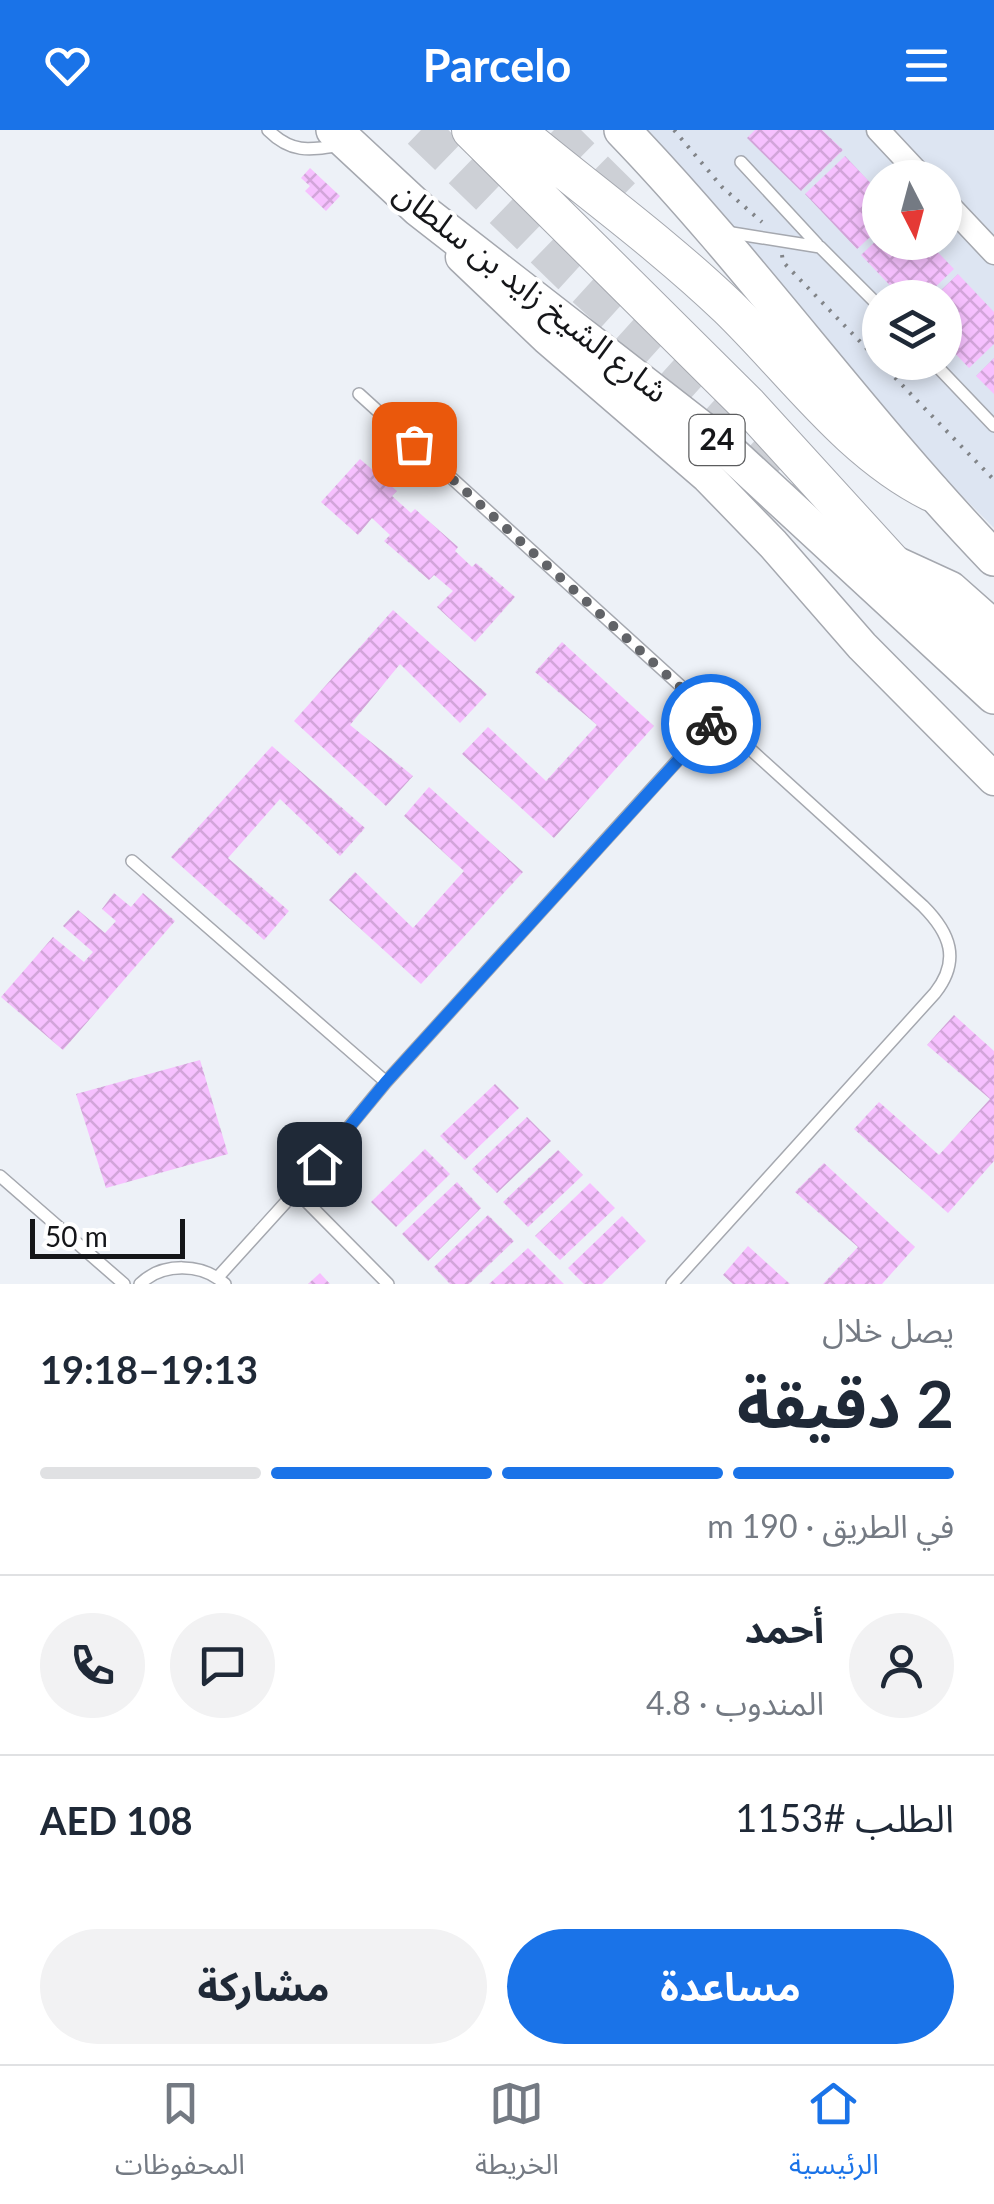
<!DOCTYPE html>
<html lang="ar">
<meta charset="utf-8">
<style>
:root{--surface:#fff;--page:#f2f2f3;--text:#1f2937;--muted:#747a83;--line:#e0e1e3;--accent:#1a73e8}
body{margin:0;font-family:Lato,"Noto Sans Arabic",sans-serif;background:var(--page);color:var(--text);direction:rtl;height:100vh;display:flex;flex-direction:column;font-size:38px;white-space:nowrap}
*{box-sizing:border-box;margin:0}
p{font-size:32px;color:var(--muted)}
.icon{flex:none;width:55px;height:55px;fill:none;stroke:currentColor;stroke-width:2;stroke-linecap:round;stroke-linejoin:round}
.map{position:relative;height:1154px;overflow:hidden;direction:ltr}
.panel{display:flex;flex-direction:column;background:var(--surface);flex:1}
.panel>*{flex:none}
.needle{width:65px;rotate:174deg}
.controls{position:absolute;left:862px;top:30px;display:grid;gap:20px}
.controls a{display:grid;place-items:center;width:100px;height:100px;border-radius:50%;background:var(--surface);box-shadow:0 5px 15px #0003;font-size:50px}
.scale{position:absolute;left:30px;bottom:25px;width:155px;box-sizing:border-box;padding-left:10px;border:5px solid #151619;border-top:0;font-size:28px;line-height:35px;white-space:nowrap;color:#151619;-webkit-text-stroke:8px #fff;paint-order:stroke}
.pin{position:absolute;display:grid;place-items:center;width:85px;height:85px;color:#fff;margin:-42px;border-radius:20px;box-shadow:0 5px 15px #0006}
.courier{position:absolute;display:grid;place-items:center;width:100px;height:100px;margin:-50px;border:8px solid #1a73e8;border-radius:50%;background:#fff;color:#222;box-shadow:0 2px 12px #0007}
.headline em{font-style:normal;font-weight:700}
.headline div{display:flex;flex-direction:column-reverse}
.headline{display:flex;align-items:center;justify-content:space-between;height:170px;padding:0 40px}
h1{font-size:65px;font-weight:700;line-height:75px}
.bar{display:grid;grid-template-columns:repeat(4,1fr);gap:15px 10px;align-content:center;height:120px;padding:0 40px}
.bar i{height:12px;border-radius:8px;background:var(--line)}
.bar .active{background:var(--accent)}
.bar p{grid-column:span 4}
.line{display:flex;align-items:center;gap:25px;padding:0 40px;border-top:2px solid var(--line)}
.line div{flex:1}
.round{display:grid;place-items:center;flex:none;width:105px;height:105px;border-radius:52px;background:var(--page)}
.cta{display:flex;gap:20px;margin-top:auto;padding:20px 40px}
.cta a{flex:1;height:115px;border-radius:60px;background:var(--accent);color:#fff;font-size:40px;font-weight:700;line-height:115px;text-align:center}
.cta a+a{background:var(--page);color:var(--text)}
header{display:flex;justify-content:space-between;align-items:center;height:130px;padding:0 40px;background:var(--accent);color:#fff;font-size:45px;font-weight:700}
.tabs{display:flex;justify-content:space-around;align-items:center;height:140px;border-top:2px solid var(--line);background:var(--surface);font-size:28px;color:var(--muted)}
.tabs a{display:grid;justify-items:center;gap:5px}
.tabs .active{color:var(--accent)}
.map>svg:first-child{display:block}
.built{fill:#dde5f2;fill-rule:evenodd}
.building{fill:url(#building-cross-hatch)}
.lines{fill:none;stroke-linecap:round;stroke-linejoin:round}
.trunk-tunnel{stroke:#cdd0d6;stroke-width:38;stroke-dasharray:38 19;stroke-linecap:butt}
.service-casing{stroke:#a5a8af;stroke-width:14}
.minor-casing{stroke:#a5a8af;stroke-width:25}
.secondary-casing{stroke:#a5a8af;stroke-width:35}
.primary-casing{stroke:#a5a8af;stroke-width:38}
.trunk-casing{stroke:#a5a8af;stroke-width:40}
.path{stroke:#818488;stroke-width:4;stroke-dasharray:2.5 8;stroke-linecap:butt}
.service{stroke:#fff;stroke-width:11}
.minor{stroke:#fff;stroke-width:22}
.secondary{stroke:#fff;stroke-width:32}
.primary{stroke:#fff;stroke-width:35}
.trunk{stroke:#fff;stroke-width:38}
.done{stroke:#616367;stroke-width:10;stroke-dasharray:0 18}
.route{stroke:#1a73e8;stroke-width:12}
.labels{text-anchor:middle;stroke-width:8;stroke-linejoin:round;paint-order:stroke}
.shield{fill:#fff;stroke:#5b5c5e;stroke-width:2.5}
.shield-label{font-size:30px;font-weight:bold;fill:#151619}
.street-label{font-size:32px;fill:#151619;stroke:#fff}
</style>
<header><svg class="icon" aria-label="menu" viewBox="0 0 24 24"><path d="M4 6h16M4 12h16M4 18h16"/></svg>Parcelo<svg class="icon" aria-label="heart" viewBox="0 0 24 24"><path d="M12 20l-8-8c-3-5 5-10 8-4 3-6 11-1 8 4z"/></svg></header>
<div class="map">
<svg width="994" height="1154" viewBox="0 0 994 1154">
<defs>
<pattern id="building-cross-hatch" width="8" height="8" patternUnits="userSpaceOnUse" patternTransform="scale(2.5)"><rect width="8" height="8" fill="#f6c0fe"/><path d="M0 0l8 8M0 8l8-8" fill="none" stroke="#d2a4d9"/></pattern>
</defs>
<rect width="100%" height="100%" fill="#edf1f7"/>
<path class="built" d="M648,0H994V398L913,317ZM880,48H945V112H880ZM880,168H945V232H880Z"/>
<path class="building" d="M755,0H822L843,20L801,61L747,8Z
M845,26L880,63V98L857,119L805,64Z
M310,38L340,66L326,81L305,61L310,56L301,48Z
M880,107V112H928L954,139L924,168H902L861,125Z
M958,144L994,182V214L969,238L945,213V168H933Z
M994,228V264L976,246Z
M360,329L397,361L392,366L411,383L415,379L458,417L455,421L472,437L476,433L515,467L475,512L437,477L453,461L434,445L429,450L384,411L390,405L372,388L358,405L321,372Z
M393,480L487,564L460,593L400,534L350,595L413,646L386,676L294,591Z
M562,512L654,596L554,708L462,624L488,597L546,651L597,595L535,542Z
M272,616L365,698L340,726L280,669L228,728L289,781L264,810L171,727Z
M429,657L523,742L421,854L329,770L355,742L413,798L464,741L404,686Z
M114,763L131,777L143,763L175,791L63,920L1,867L53,807L84,832L93,822L63,796L78,780L105,803L116,791L102,779Z
M954,885L994,921V1031L948,1083L854,999L879,972L939,1025L990,969L927,915Z
M200,930L228,1024L106,1058L76,964Z
M495,954L519,978L465,1030L440,1006Z
M527,987L551,1011L497,1063L472,1039Z
M425,1019L450,1044L396,1097L371,1072Z
M558,1020L583,1045L528,1097L503,1072Z
M824,1033L915,1117L882,1154H823L858,1117L795,1062Z
M457,1052L481,1078L428,1131L402,1104Z
M590,1053L615,1078L560,1130L535,1106Z
M488,1085L514,1111L469,1154H450L434,1137Z
M622,1086L646,1111L602,1154H584L568,1138Z
M748,1116L790,1154H733L723,1145Z
M528,1118L564,1154H489Z
M320,1143L330,1154H308Z"/>
<g class="lines">
<path class="trunk-tunnel" d="M421,0L571,145L800,352
M554,0L627,72"/>
<defs>
<path id="service" d="M268,0C292,24 310,20 342,15
M741,32L817,114
M726,102L820,117L880,177
M933,232L994,296
M359,264L923,776C950,803 961,830 935,863L672,1154
M132,731L386,952
M0,1046L124,1154
M296,1061L388,1154
M218,1147L296,1061L386,952L715,589
M140,1154C163,1132 202,1133 225,1154"/>
<path id="minor" d="M878,0L923,48
M945,71L994,123"/>
<path id="secondary" d="M462,127L548,209L708,347L773,414L862,516L994,649
M890,430L951,458L994,496"/>
<path id="primary" d="M334,0L419,79L721,314L994,566
M622,0C753,136 862,291 994,428"/>
<path id="trunk" d="M471,0L748,275L935,480L994,535
M515,0C586,59 661,113 728,177C793,240 849,321 931,362"/>
</defs>
<use href="#service" class="service-casing"/>
<use href="#minor" class="minor-casing"/>
<use href="#secondary" class="secondary-casing"/>
<use href="#primary" class="primary-casing"/>
<use href="#trunk" class="trunk-casing"/>
<path class="path" d="M674,0L722,57L762,92
M782,125L783,132L994,350"/>
<use href="#service" class="service"/>
<use href="#minor" class="minor"/>
<use href="#secondary" class="secondary"/>
<use href="#primary" class="primary"/>
<use href="#trunk" class="trunk"/>
</g>
<g class="lines">
<path class="done" d="M414,314L715,589L711,594"/>
<path class="route" d="M319,1034L386,952L711,594"/>
</g>
<g class="labels">
<rect class="shield" x="689.5" y="285" width="55" height="50" rx="8"/>
<g class="shield-label">
<text x="717" y="320">24</text>
</g>
<g class="street-label">
<text transform="translate(531 162) rotate(38)" y="11">شارع الشيخ زايد بن سلطان</text>
</g>
</g>
</svg>
<div class="controls">
<a><svg class="needle" viewBox="-14 -14 28 28"><path d="M0-13l5 13h-10z" fill="#e53935"/><path d="M0 13l5-13h-10z" fill="#747a83"/></svg></a>
<a><svg class="icon" aria-label="layers" viewBox="0 0 24 24"><path d="M12 4l9 5-9 5-9-5zM3 14l9 5 9-5"/></svg></a>
</div>
<div class="scale">50 m</div>
<div class="pin" style="left:414px;top:314px;background:#ea580c"><svg class="icon" aria-label="bag" viewBox="0 0 24 24"><path d="M5 8h14l-1 12H6zM9 8a3 3 0 0 1 6 0"/></svg></div>
<div class="pin" style="left:319px;top:1034px;background:#1f2937"><svg class="icon" aria-label="home" viewBox="0 0 24 24"><path d="M3 11l9-7 9 7M6 9v11h12V9"/></svg></div>
<div class="courier" style="left:711px;top:594px"><svg class="icon" aria-label="bike" viewBox="0 0 24 24"><circle cx="6" cy="16" r="4"/><circle cx="18" cy="16" r="4"/><path d="M6 16l4-8h5l3 8M10 8l3 8H6M13 5h3"/></svg></div>
</div>
<section class="panel">
<div class="headline"><div><h1>2 دقيقة</h1><p>يصل خلال</p></div><em>19:13–19:18</em></div>
<div class="bar"><i class="active"></i><i class="active"></i><i class="active"></i><i></i><p>في الطريق · 190 m</p></div>
<div class="line" style="height:180px"><a class="round"><svg class="icon" aria-label="person" viewBox="0 0 24 24"><circle cx="12" cy="8" r="4"/><path d="M4 21q1-7 8-7t8 7"/></svg></a><div><b>أحمد</b><p>المندوب · 4.8</p></div><a class="round"><svg class="icon" aria-label="chat" viewBox="0 0 24 24"><path d="M4 5h16v11H9l-5 4z"/></svg></a><a class="round"><svg class="icon" aria-label="phone" viewBox="0 0 24 24"><path d="M5 4h4l2 5-3 2q2 4 5 5l2-3 5 2v4C11 20 4 13 5 4z"/></svg></a></div>
<div class="line" style="height:130px"><div>الطلب #1153</div><b>AED 108</b></div>
<div class="cta"><a>مساعدة</a><a>مشاركة</a></div>
</section>
<nav class="tabs">
<a class="active"><svg class="icon" aria-label="home" viewBox="0 0 24 24"><path d="M3 11l9-7 9 7M6 9v11h12V9"/></svg>الرئيسية</a>
<a><svg class="icon" aria-label="map" viewBox="0 0 24 24"><path d="M3 6l6-2 6 2 6-2v14l-6 2-6-2-6 2zM9 4v14M15 6v14"/></svg>الخريطة</a>
<a><svg class="icon" aria-label="saved" viewBox="0 0 24 24"><path d="M7 4h10v16l-5-4-5 4z"/></svg>المحفوظات</a>
</nav>
